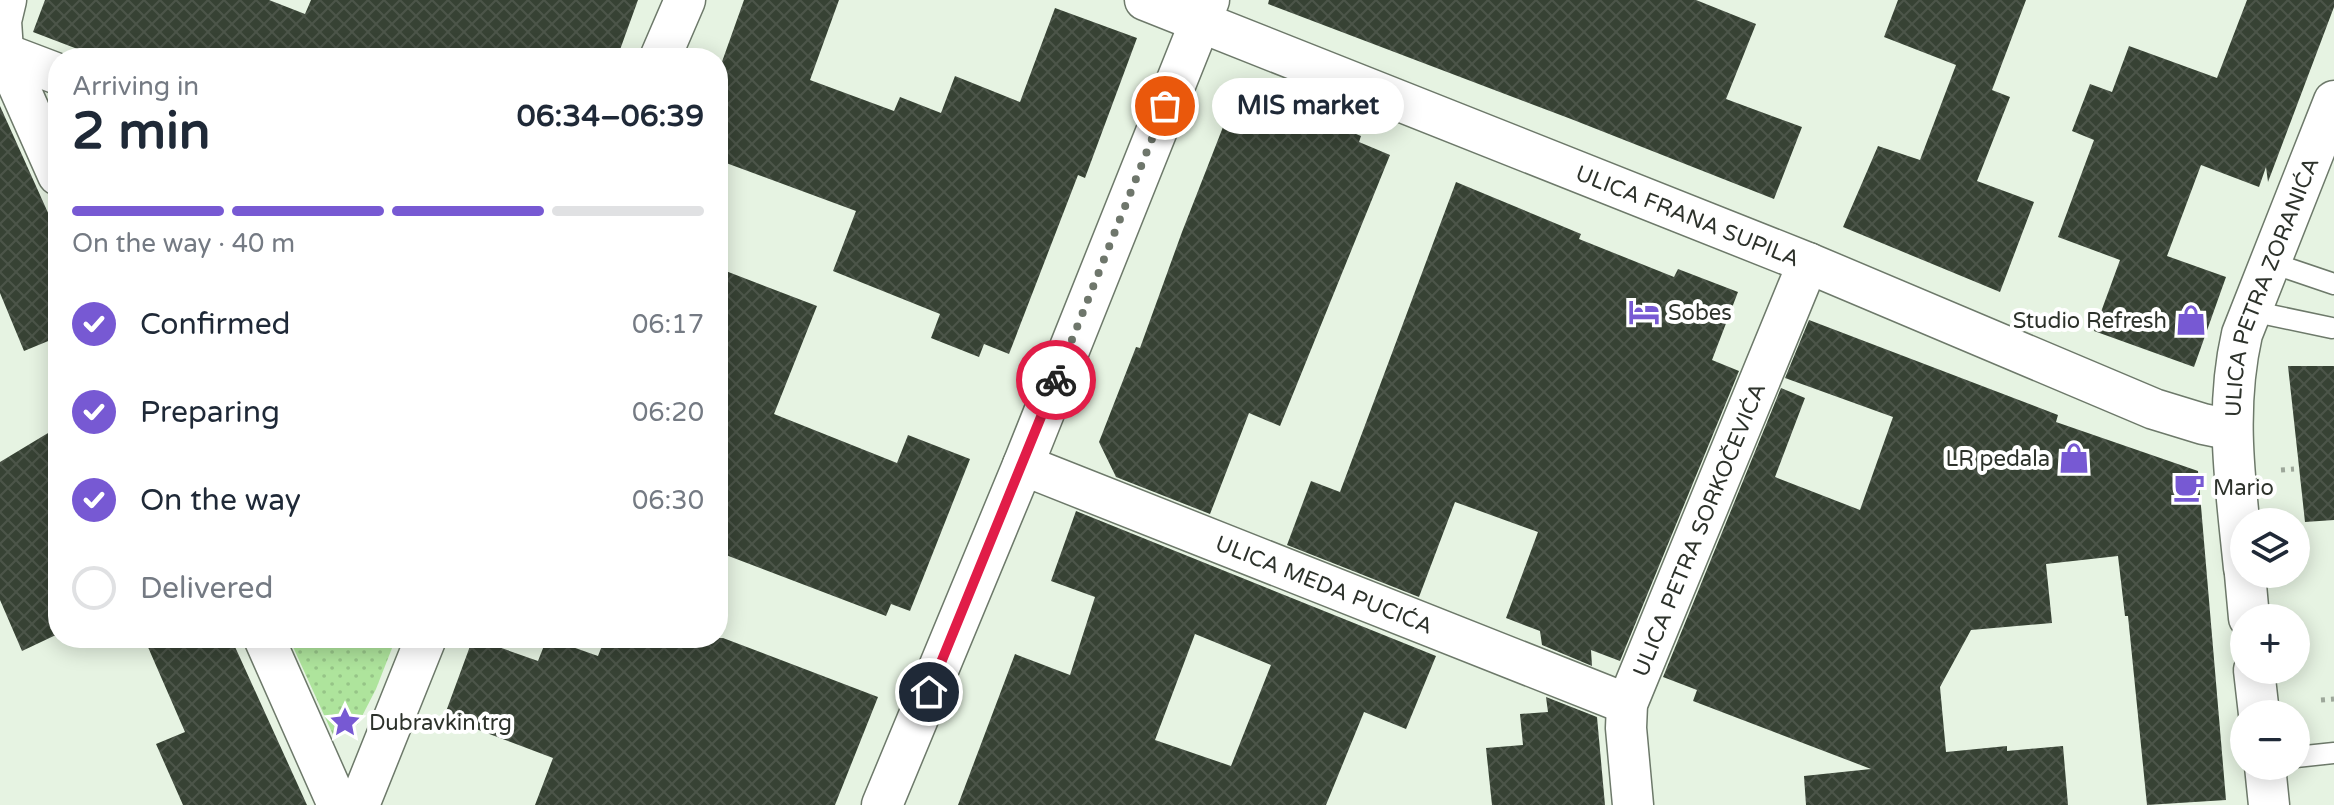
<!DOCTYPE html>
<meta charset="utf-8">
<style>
:root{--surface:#fff;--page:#f6f6f7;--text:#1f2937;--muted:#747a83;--line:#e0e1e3;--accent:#7759d3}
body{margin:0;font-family:"Varela Round",sans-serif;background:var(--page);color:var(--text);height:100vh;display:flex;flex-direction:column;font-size:30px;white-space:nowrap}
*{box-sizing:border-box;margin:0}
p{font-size:26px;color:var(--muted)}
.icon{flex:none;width:44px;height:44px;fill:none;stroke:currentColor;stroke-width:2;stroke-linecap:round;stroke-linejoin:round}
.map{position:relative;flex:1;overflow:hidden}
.sheet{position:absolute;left:48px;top:48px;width:680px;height:600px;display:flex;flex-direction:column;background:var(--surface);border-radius:32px;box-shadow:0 4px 20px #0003}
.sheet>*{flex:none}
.controls{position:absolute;left:2230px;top:508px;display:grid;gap:16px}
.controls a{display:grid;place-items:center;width:80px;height:80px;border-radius:50%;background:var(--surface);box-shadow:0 4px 20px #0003;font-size:40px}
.pin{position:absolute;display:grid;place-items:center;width:68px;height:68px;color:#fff;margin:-34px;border:4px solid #fff;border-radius:50%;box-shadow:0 2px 8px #0007}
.courier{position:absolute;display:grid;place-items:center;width:80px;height:80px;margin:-40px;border:6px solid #e11d48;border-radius:50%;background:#fff;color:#222;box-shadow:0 2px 10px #0007}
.bubble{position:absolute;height:56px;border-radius:28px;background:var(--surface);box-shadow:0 4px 20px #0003;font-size:26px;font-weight:700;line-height:56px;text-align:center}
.overview em{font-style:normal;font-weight:700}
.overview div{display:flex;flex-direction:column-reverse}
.overview{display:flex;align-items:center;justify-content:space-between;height:136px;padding:0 24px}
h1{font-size:52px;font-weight:700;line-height:60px}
.bar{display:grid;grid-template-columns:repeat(4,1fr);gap:12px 8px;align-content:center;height:96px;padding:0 24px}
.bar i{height:10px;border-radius:6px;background:var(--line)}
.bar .selected{background:var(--accent)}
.bar p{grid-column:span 4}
ol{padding:0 24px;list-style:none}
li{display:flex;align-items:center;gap:24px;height:88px}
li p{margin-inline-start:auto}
li .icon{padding:8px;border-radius:50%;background:var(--accent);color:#fff;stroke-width:4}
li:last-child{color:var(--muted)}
li i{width:44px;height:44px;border:4px solid var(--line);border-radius:50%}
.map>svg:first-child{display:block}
.park{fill:url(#park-dots)}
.building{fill:url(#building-cross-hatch);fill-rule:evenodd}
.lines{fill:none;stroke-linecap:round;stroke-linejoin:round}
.lane-casing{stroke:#6d796a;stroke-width:23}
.street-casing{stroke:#6d796a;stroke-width:43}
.path{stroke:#9da79a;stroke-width:5;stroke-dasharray:4 6;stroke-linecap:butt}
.lane{stroke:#fff;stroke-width:20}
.street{stroke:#fff;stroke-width:40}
.done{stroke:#6e766b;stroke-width:8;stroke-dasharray:0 14.4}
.route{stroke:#e11d48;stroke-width:10}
.labels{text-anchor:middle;stroke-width:8;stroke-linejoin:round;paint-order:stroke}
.street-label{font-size:22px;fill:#2d322b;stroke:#fff}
.poi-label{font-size:22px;fill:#2d322b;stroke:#fff;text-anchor:start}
</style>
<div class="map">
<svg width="2334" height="805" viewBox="0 0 2334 805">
<defs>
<pattern id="park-dots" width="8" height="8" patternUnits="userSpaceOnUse" patternTransform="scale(2)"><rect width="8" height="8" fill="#aee49c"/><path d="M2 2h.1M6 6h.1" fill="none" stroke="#96c487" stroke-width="1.8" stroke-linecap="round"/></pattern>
<pattern id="building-cross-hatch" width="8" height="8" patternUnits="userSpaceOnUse" patternTransform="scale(2)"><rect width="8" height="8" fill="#374234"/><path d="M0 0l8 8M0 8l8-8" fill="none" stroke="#4c5549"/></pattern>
</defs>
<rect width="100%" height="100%" fill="#e6f3e2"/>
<path class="park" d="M289,638H396L376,689L358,724L334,737Z"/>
<path class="building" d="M45,0H269L305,14L311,0H638L617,58H101L33,32Z
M744,0H839L810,80L894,111L900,97L941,113L955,76L1020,102L1055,8L1137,38L1085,178L1078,175L1009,354L984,344L979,357L931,338L940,314L833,271L856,211L718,160V73Z
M1269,0H1696L1756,24L1726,99L1802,127L1774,199L1571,119L1268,4Z
M1898,0H2026L1992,90L2010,97L1977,181L2034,202L2000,292L1843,227L1878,146L1920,160L1956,65L1884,37Z
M2247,0H2334V7L2268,182L2266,167L2259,187L2201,165L2167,256L2226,277L2194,367L2094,331L2120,260L2058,237L2094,140L2072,131L2090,84L2112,92L2129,46L2217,78Z
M1239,86L1361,136L1359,142L1390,155L1280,426L1249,413L1210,514L1116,477L1099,442L1136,347L1140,348L1182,232Z
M0,106L58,235V337L24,351L0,293Z
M1456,182L1581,234L1579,239L1674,277L1678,269L1738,292L1712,360L1739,371L1620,661L1591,650L1592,666L1542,645L1540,631L1506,618L1538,532L1455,502L1419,597L1287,545L1311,481L1340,492Z
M718,268L817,306L774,414L897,463L908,435L970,459L910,611L891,604L886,616L718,552Z
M1809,320L2058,415L2056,422L2198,471L2226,800L2147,805L2128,616H2125L2118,556L2046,564L2052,623L1971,630L1940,687L1946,752L2007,746V751L2063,746L2068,805H1806L1804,776L1871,769L1693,701L1697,690L1663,677L1781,388L1805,398L1775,477L1860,510L1893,417L1785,378Z
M2288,366H2334V520L2305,522Z
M58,427V634L22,651L0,600V462Z
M1076,511L1436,656L1406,729L1364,712L1326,805H958L1015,654L1070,675L1095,597L1051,581ZM1195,634L1271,665L1231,766L1155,740Z
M144,638H231L307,805H183L156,744L185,732Z
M473,638L538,661L547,638L598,656L605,638H723L878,697L835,805H535L553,758L444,717Z
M1546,697L1597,717L1605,805H1492L1486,748L1523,745L1520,714L1548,712Z"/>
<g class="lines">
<defs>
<path id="lane" d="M2269,262L2334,284
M2251,311L2332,328
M2296,757L2334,753"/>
<g id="street">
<path d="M6,0L1,21L3,51L58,175"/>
<path id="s1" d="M1145,0L1808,263L2154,409L2203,424L2232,430"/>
<path d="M0,52L58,74"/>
<path d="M660,58L685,0"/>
<path id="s2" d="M1023,465L1627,704"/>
<path id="s3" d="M2244,568C2236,488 2224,413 2242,334L2334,101"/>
<path d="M2245,574L2249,618"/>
<path d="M264,638L338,805"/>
<path d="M2254,670L2259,714"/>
<path d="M2265,766L2269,805"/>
<path d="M359,805L426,638"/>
<path d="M882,805L1023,465L1209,0"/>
<path id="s4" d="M1633,805L1626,728L1627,704L1808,263"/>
</g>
</defs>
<use href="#lane" class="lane-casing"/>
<use href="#street" class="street-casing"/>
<path class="path" d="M2281,470L2294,469
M2321,700L2334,699"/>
<use href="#lane" class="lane"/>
<use href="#street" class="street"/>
</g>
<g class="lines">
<path class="done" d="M1056,380L1165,106"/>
<path class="route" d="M929,692L1056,380"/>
</g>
<defs>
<symbol id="hotel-bare" viewBox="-9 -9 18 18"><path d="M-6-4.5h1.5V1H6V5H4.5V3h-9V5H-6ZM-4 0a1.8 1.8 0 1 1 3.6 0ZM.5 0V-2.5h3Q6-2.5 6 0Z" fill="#7759d3" stroke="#fff" stroke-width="2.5" paint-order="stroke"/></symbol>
<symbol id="shop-bare" viewBox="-9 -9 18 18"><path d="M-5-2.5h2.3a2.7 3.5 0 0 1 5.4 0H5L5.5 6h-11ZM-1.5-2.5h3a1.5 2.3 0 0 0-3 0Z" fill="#7759d3" stroke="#fff" stroke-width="2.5" paint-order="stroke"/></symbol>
<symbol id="cafe-bare" viewBox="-9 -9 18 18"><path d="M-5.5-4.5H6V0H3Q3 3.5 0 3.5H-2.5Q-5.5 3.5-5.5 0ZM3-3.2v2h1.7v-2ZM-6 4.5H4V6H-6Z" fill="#7759d3" stroke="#fff" stroke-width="2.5" paint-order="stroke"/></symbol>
<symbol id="sight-bare" viewBox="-9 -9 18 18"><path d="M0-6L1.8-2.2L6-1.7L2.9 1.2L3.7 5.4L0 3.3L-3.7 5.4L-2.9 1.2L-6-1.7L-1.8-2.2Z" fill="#7759d3" stroke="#fff" stroke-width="2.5" paint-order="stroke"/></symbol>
</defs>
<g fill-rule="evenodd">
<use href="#hotel-bare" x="1622" y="290" width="44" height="44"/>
<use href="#shop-bare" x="2169" y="298" width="44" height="44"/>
<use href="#shop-bare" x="2052" y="436" width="44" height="44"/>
<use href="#cafe-bare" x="2167" y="465" width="44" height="44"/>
<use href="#sight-bare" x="323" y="700" width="44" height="44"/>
</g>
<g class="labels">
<g class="street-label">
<text dy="8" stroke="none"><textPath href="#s1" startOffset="584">ULICA FRANA SUPILA</textPath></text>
<text dy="8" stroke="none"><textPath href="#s3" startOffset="288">ULICA PETRA ZORANIĆA</textPath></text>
<text dy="8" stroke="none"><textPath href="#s4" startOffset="290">ULICA PETRA SORKOČEVIĆA</textPath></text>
<text dy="8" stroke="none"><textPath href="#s2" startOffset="324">ULICA MEDA PUCIĆA</textPath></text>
</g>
<g class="poi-label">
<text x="1668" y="320">Sobes</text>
<text x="2167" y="328" text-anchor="end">Studio Refresh</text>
<text x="2050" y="466" text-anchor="end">LR pedala</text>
<text x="2213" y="495">Mario</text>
<text x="369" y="730">Dubravkin trg</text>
</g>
</g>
</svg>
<div class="controls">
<a><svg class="icon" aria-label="layers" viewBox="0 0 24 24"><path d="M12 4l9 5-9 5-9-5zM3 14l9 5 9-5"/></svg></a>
<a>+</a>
<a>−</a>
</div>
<div class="pin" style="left:1165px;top:106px;background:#ea580c"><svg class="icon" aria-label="bag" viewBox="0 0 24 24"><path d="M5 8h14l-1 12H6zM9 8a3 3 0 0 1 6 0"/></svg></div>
<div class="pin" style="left:929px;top:692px;background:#1f2937"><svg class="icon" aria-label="home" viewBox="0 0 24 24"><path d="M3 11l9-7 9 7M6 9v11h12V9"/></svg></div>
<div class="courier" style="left:1056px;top:380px"><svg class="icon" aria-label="bike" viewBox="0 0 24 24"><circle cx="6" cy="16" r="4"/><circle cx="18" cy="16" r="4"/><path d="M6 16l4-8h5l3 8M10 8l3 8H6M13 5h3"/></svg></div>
<div class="bubble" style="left:1212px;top:78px;width:192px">MIS market</div>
<section class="sheet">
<div class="overview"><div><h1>2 min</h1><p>Arriving in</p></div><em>06:34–06:39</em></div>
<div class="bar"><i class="selected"></i><i class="selected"></i><i class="selected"></i><i></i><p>On the way · 40 m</p></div>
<ol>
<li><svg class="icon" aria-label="check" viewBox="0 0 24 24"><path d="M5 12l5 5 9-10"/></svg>Confirmed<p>06:17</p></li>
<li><svg class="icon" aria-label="check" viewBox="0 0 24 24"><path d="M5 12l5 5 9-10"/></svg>Preparing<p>06:20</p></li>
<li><svg class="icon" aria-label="check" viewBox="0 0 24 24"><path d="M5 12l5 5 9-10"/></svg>On the way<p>06:30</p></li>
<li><i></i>Delivered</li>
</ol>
</section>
</div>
